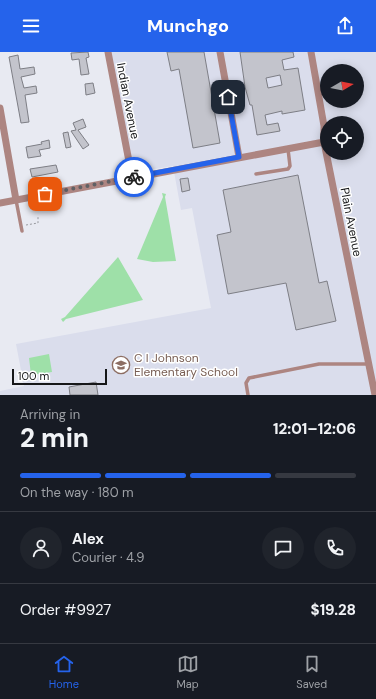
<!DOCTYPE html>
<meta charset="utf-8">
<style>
:root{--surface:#171b24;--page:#20242c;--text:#f1f3f6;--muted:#9ea1a6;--line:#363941;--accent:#2563eb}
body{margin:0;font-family:"DM Sans",sans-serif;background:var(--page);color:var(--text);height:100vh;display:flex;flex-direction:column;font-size:15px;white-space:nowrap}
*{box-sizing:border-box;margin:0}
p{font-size:13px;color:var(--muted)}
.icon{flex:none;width:22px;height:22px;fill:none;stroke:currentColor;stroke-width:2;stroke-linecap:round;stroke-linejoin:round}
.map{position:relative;height:343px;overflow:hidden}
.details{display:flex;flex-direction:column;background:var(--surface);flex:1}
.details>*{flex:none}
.needle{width:26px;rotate:80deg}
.fabs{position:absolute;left:320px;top:12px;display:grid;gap:8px}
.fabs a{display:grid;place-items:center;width:44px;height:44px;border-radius:50%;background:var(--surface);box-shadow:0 2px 10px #0003;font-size:20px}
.scale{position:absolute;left:12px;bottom:10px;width:95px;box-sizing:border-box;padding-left:4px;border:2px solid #161719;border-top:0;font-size:11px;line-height:14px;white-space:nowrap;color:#161719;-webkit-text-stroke:3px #fff;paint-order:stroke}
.pin{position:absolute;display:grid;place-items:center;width:34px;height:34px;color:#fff;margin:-17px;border-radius:8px;box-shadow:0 2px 6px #0006}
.courier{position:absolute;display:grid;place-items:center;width:40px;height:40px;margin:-20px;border:3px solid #2563eb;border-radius:50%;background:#fff;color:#222;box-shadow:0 1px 5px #0007}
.head em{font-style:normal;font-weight:800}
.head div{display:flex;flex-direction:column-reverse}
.head{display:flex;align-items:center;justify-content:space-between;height:68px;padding:0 20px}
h1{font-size:26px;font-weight:800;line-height:30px}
.bar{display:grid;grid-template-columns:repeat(4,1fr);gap:6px 4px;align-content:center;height:48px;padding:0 20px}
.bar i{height:5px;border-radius:3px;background:var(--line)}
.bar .selected{background:var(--accent)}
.bar p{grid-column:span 4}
.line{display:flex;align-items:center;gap:10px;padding:0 20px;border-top:1px solid var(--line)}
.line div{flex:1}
.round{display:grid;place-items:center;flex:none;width:42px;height:42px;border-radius:21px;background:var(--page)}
header{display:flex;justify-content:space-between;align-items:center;height:52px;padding:0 20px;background:var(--accent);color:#fff;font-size:18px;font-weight:800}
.dock{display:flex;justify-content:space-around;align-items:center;height:56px;border-top:1px solid var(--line);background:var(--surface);font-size:11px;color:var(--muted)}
.dock a{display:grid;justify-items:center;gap:2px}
.dock .selected{color:var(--accent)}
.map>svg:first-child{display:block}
.built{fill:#daddec;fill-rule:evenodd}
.green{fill:#9ee0a8}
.building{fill:#c3c4cc;stroke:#7d7e85;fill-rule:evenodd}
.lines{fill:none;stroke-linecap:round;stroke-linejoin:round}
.path{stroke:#98999f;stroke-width:1;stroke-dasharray:2 2;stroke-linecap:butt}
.service{stroke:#ad8581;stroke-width:3.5}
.minor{stroke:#ad8581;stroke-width:7}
.done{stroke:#606165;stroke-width:4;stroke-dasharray:0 7.2}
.route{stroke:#2563eb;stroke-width:5}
.labels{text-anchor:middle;stroke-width:3;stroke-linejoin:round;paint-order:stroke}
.street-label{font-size:12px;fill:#161719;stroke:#fff}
.education-label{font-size:12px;fill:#785e54;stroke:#fff;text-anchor:start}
</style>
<header><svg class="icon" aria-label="menu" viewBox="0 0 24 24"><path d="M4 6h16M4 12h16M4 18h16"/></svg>Munchgo<svg class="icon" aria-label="share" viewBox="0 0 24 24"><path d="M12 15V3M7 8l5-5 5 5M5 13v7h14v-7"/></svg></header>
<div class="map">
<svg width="376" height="343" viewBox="0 0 376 343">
<rect width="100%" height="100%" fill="#e8eaf2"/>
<path class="built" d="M106,0H376V343H0V339L24,334L16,292L211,256L192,156L181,158L173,114L130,121ZM327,19H357V49H327ZM327,71H357V101H327Z"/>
<path class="green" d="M162,141L166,142L165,145L176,209L153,210L137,207L163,145Z
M118,205L143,248L66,267L63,270L61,267L65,265Z
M49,302L52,320L31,323L29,306Z"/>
<path class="building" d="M88,0L89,5L86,6L89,22L81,23L79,7L72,8L71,1Z
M167,0H204L220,91L193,96L179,17L171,19Z
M240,0H293L294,5L282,8L284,18L298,16L305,58L282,62V59L265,63L267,73L278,71L280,79L257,83L252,53H250L245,35ZM280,23L282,33L268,36L266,26Z
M18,3L20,17L34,15L35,22L21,25L24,36L36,34L37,41L25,43L29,70L21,71L9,5Z
M93,31L95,41L86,43L85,32Z
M83,67L86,75L78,78L89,93L83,97L71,79L76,78L73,71Z
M68,80L71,95L66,96L63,81Z
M49,88L50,96L39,98L41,104L28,106L26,95L42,92L41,90Z
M56,113L58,120L32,125L30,117Z
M298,123L319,231L327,229L336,269L296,278L286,231L228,242L217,183L231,180L223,138Z
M188,126L190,138L182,140L180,127Z
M96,330L98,343H70L69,335Z"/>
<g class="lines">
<path class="path" d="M26,173L38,171V164"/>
<path class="service" d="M256,122L288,117L290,114L288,97
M16,148L22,179
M248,343L246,331L249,326L319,312H369"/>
<path class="minor" d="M108,0L132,125
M220,0L239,105
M311,0L324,74V90L375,343
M0,56L16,148
M0,151L324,90"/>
</g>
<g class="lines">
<path class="done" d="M45,142L134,125"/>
<path class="route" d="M134,125L239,105L228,45"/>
</g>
<defs>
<symbol id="school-ring" viewBox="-11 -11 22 22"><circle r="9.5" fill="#fff" stroke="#8d6e63" stroke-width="1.5"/><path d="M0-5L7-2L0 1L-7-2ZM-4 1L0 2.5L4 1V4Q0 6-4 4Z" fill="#8d6e63"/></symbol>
</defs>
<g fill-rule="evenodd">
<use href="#school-ring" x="111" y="303" width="20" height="20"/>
</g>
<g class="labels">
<g class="street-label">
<text transform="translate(128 49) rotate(79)" y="4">Indian Avenue</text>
<text transform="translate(351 170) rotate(79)" y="4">Plain Avenue</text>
</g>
<g class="education-label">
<text x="134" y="310">C I Johnson<tspan x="134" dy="14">Elementary School</tspan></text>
</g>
</g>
</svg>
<div class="fabs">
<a><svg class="needle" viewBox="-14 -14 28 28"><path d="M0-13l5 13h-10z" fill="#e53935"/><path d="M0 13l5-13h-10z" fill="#9ea1a6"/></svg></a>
<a><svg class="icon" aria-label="locate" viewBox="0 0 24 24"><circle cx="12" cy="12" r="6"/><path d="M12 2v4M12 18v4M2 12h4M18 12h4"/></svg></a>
</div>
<div class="scale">100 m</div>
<div class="pin" style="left:45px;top:142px;background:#ea580c"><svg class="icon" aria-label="bag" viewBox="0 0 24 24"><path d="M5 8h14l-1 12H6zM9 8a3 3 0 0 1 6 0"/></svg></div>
<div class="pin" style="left:228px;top:45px;background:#1f2937"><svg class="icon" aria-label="home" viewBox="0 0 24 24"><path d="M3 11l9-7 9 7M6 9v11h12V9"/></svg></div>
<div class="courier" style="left:134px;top:125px"><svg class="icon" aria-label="bike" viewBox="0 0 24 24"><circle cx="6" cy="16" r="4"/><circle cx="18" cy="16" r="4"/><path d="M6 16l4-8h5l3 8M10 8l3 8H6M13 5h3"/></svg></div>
</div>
<section class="details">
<div class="head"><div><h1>2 min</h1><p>Arriving in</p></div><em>12:01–12:06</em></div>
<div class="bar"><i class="selected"></i><i class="selected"></i><i class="selected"></i><i></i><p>On the way · 180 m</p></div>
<div class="line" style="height:72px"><a class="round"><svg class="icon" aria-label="person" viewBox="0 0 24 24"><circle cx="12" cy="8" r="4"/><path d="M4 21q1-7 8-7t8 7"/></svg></a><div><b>Alex</b><p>Courier · 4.9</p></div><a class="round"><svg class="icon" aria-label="chat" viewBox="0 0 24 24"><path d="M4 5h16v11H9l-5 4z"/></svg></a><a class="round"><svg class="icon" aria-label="phone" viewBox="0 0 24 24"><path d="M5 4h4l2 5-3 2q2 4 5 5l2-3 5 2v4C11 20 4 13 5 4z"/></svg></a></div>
<div class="line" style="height:52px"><div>Order #9927</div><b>$19.28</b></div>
</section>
<nav class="dock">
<a class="selected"><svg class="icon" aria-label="home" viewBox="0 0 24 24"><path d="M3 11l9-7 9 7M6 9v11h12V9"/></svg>Home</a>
<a><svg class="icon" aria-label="map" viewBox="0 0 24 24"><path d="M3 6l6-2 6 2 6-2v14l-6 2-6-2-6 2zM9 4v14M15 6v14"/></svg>Map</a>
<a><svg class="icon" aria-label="saved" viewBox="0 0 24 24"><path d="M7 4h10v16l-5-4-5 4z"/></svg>Saved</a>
</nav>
